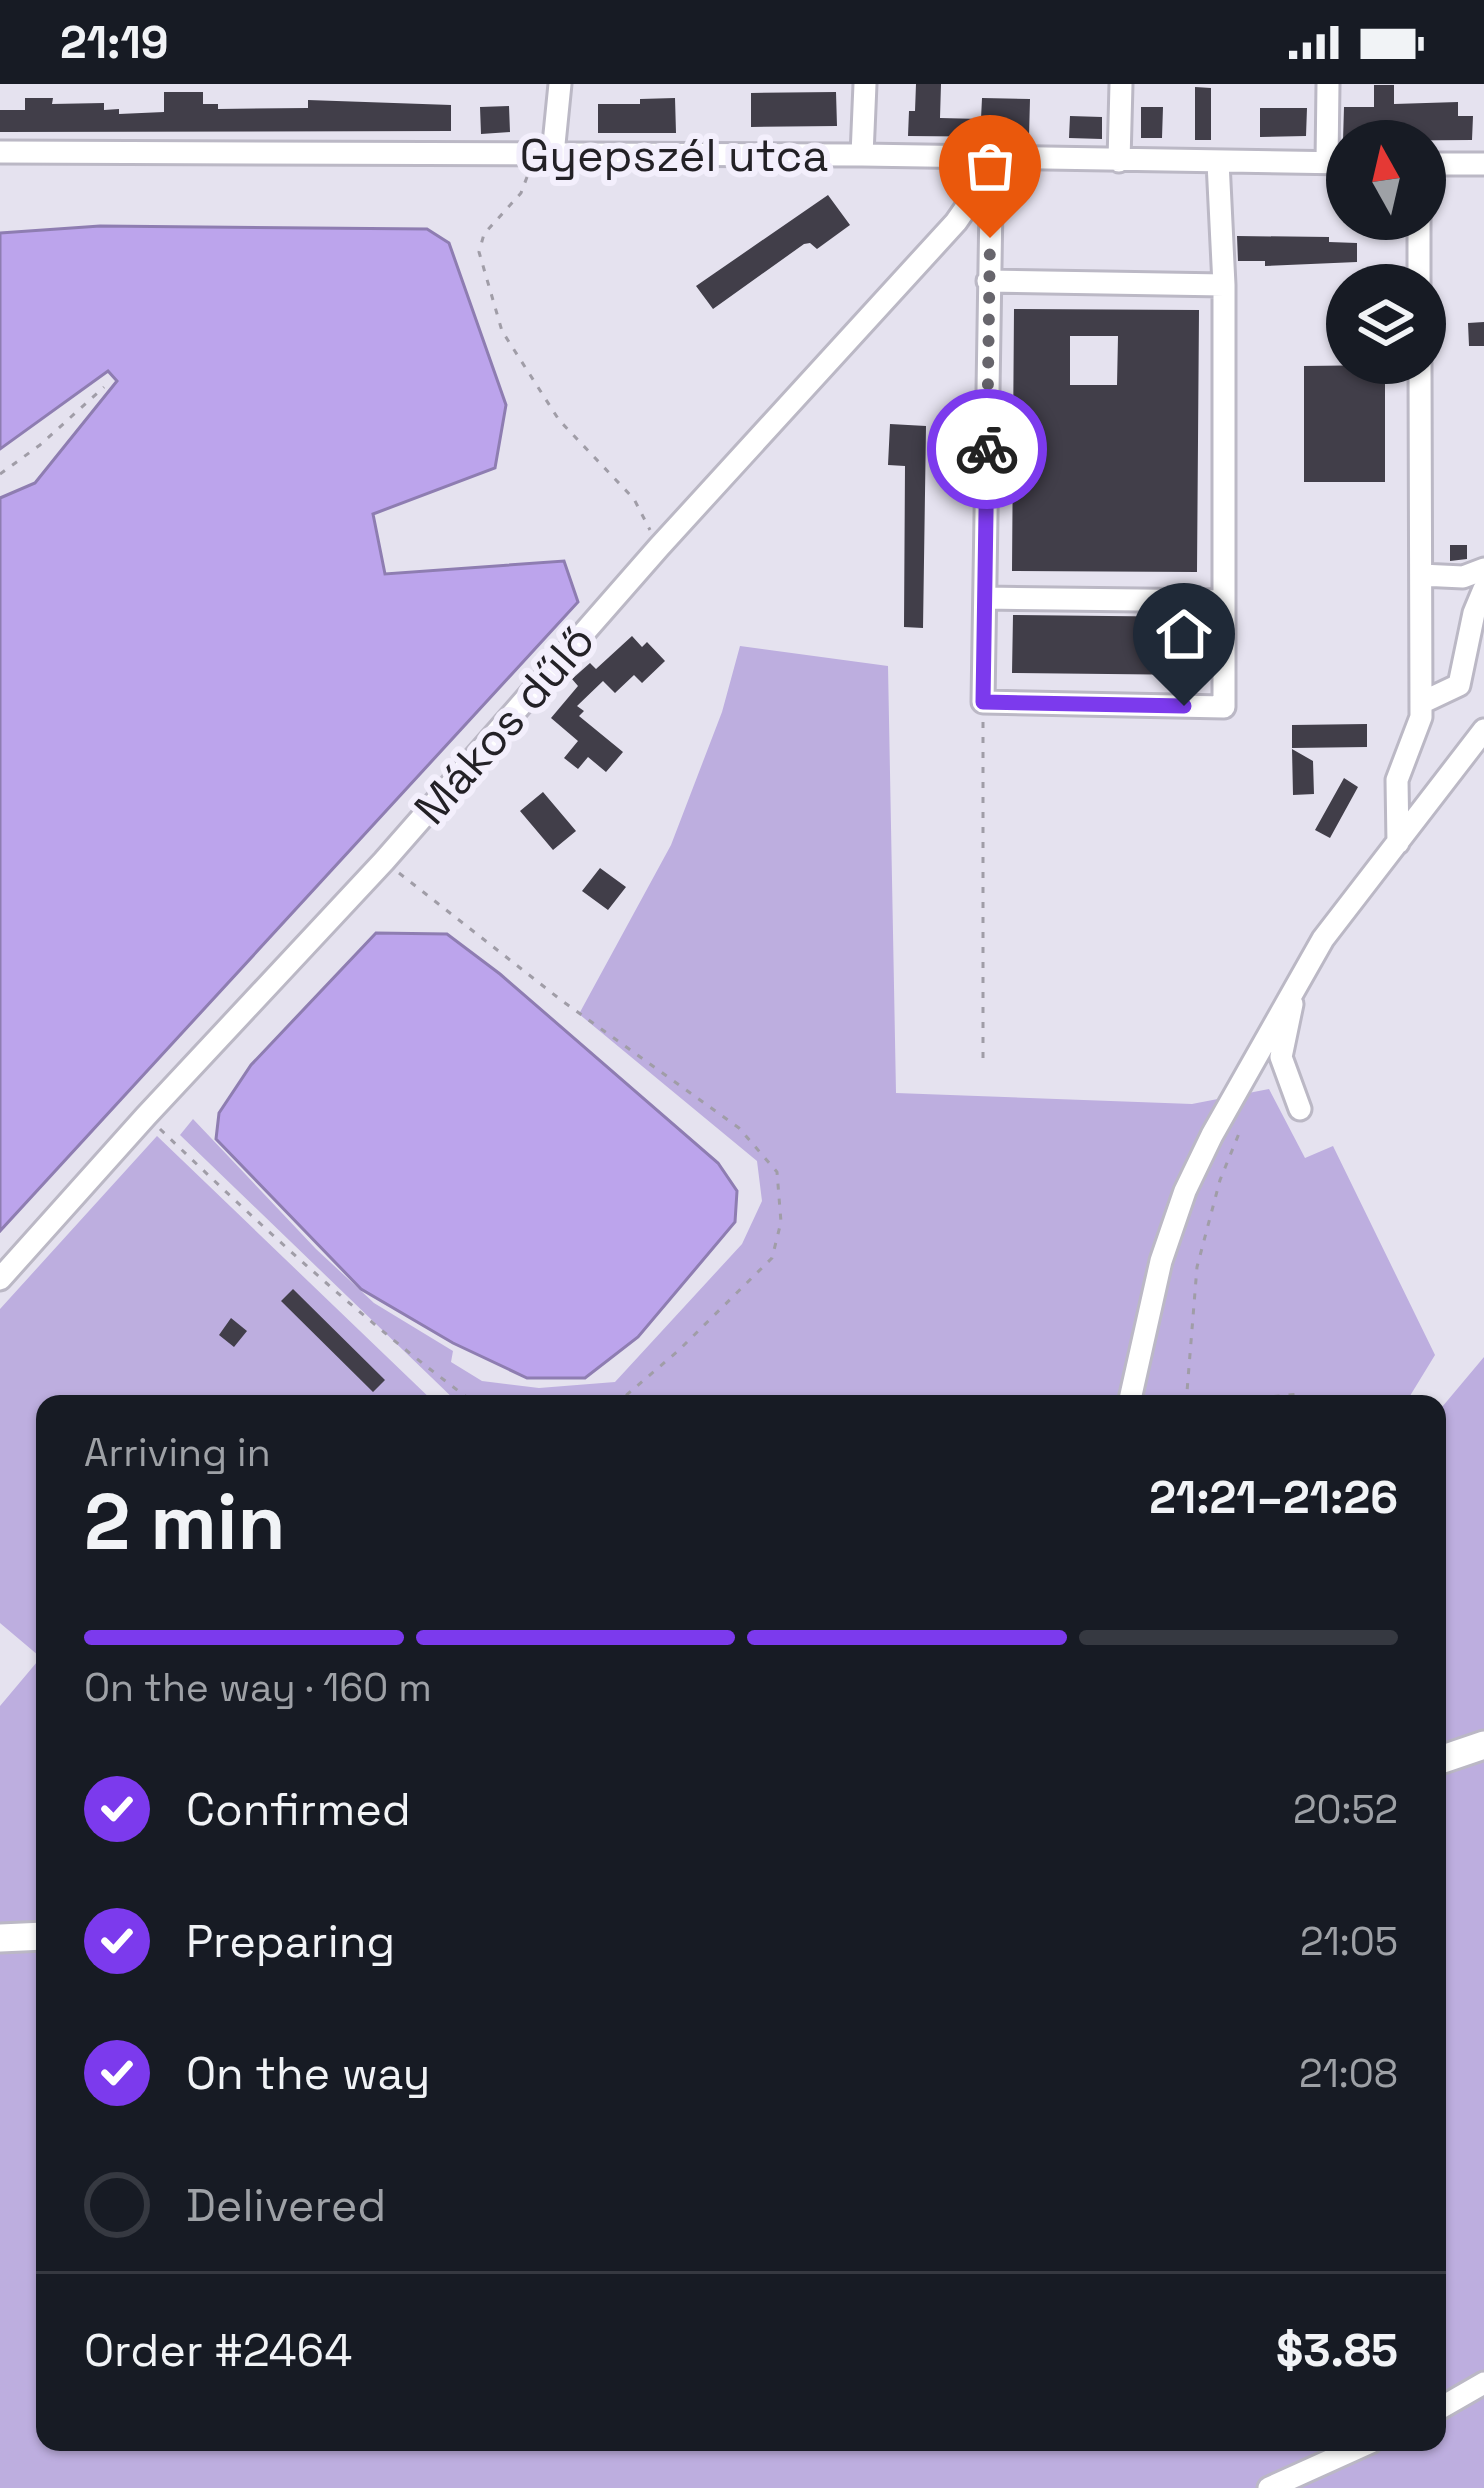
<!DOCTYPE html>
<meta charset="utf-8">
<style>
:root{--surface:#171b24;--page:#20242c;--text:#f1f3f6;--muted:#9ea1a6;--line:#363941;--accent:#7c3aed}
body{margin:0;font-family:"Space Grotesk",sans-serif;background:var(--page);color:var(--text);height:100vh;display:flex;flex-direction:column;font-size:45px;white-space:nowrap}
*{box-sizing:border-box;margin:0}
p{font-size:39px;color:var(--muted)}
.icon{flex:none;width:66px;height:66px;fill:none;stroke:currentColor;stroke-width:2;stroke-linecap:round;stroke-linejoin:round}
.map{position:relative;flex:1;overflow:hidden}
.details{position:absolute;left:36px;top:1311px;width:1410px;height:1056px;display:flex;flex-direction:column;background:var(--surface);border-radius:24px;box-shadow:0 3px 9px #0004}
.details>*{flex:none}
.needle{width:78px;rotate:352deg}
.buttons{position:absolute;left:1326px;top:36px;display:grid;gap:24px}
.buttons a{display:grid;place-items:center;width:120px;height:120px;border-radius:50%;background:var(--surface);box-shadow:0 3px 9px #0004;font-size:60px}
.pin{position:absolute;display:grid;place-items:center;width:102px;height:102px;color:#fff;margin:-123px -51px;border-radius:50% 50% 50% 0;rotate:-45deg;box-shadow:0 0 12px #0007}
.pin .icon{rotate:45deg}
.courier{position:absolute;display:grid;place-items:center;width:120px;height:120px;margin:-60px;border:9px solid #7c3aed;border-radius:50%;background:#fff;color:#222;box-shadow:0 3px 15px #0007}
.head em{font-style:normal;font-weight:800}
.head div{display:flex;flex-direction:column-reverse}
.head{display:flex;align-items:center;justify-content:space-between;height:204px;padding:0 48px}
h1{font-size:78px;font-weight:800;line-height:90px}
.bar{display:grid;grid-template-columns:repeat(4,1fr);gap:18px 12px;align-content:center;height:144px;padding:0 48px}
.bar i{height:15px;border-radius:9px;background:var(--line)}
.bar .active{background:var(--accent)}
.bar p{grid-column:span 4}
.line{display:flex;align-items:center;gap:30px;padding:0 48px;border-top:3px solid var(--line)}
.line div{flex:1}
ol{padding:0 48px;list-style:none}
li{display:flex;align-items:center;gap:36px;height:132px}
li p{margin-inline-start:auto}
li .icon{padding:12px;border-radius:50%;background:var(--accent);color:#fff;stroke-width:4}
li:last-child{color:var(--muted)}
li i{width:66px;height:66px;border:6px solid var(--line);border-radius:50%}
.status{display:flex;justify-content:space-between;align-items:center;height:84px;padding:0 60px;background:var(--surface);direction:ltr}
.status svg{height:33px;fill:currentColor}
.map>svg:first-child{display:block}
.green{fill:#bdaedf}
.water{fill:#bca4ec;stroke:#8e7db1;stroke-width:3}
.building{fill:#413e49;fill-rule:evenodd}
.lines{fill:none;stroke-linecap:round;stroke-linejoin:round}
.minor-casing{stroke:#bbb8c5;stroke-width:27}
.major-casing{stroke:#bbb8c5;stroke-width:33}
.path{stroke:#a09da7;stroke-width:3;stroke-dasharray:6 9;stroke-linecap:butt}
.minor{stroke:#fff;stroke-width:21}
.major{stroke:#fff;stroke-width:27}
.done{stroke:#67656c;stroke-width:12;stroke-dasharray:0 21.6}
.route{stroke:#7c3aed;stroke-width:15}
.labels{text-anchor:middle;stroke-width:12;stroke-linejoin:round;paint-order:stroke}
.street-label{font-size:45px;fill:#232126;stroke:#f3effc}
</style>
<div class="status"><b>21:19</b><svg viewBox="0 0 49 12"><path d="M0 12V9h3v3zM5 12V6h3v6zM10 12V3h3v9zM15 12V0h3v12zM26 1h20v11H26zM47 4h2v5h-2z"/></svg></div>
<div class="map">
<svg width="1484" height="2404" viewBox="0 0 1484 2404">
<rect width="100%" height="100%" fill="#e5e2ef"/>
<path class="green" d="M740,562L888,582L896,1009L1192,1020L1269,1005L1305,1074L1333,1062L1435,1271L1405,1320H459L180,1051L193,1035L316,1165L374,1219L453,1267L451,1278L482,1297L539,1304L615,1298L742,1160L762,1117L757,1077L579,930L671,761L722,628Z
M157,1052L436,1320H45V1577L0,1539V1225Z
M1484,1273V2404H0V1622L37,1578L45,1585V2358H1437V1329Z"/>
<path class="water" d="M100,142L427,145L449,159L506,321L495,384L373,430L385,490L564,477L578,518L0,1147V414L35,399L117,297L108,287L0,365V149Z
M376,849L447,850L500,890L718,1079L737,1107L735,1138L638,1253L585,1294H527L453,1259L361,1205L216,1055L219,1029L251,981Z"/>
<path class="building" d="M916,0H941L940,34L981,35L982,14L1030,15L1029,53L908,52L909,27H915Z
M1374,1H1394V20L1458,18V32H1473L1472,56L1343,57L1344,23H1374Z
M1195,3L1211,4V56H1195Z
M164,8H203V20H218V25L308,24V16L451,21V47L0,48V26H25V14H53L52,20L104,19V26L119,25V30L164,28Z
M836,8L837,42L751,43V9Z
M675,14L676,49H598V20H640V15Z
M509,22L510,48L481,50L480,23Z
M1141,23H1163L1162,54H1141Z
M1260,24H1307L1306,52L1260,53Z
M1070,32L1102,33V55L1069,54Z
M828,111L850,141L817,165L810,159L804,160L713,225L696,202Z
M1237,152L1329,153V158L1357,159V178L1265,182V177H1238Z
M1014,225L1199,226L1197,488L1012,487ZM1070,252H1118L1117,301H1070Z
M1484,238V262H1469L1468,239Z
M1385,281V398H1304V282Z
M890,340L926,342L923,544L904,543L905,382L888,381Z
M1450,461H1467V475L1450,477Z
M1013,531L1201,533L1200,591L1012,589Z
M632,552L642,563L647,558L665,577L642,599L634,591L615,609L603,597L577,622L584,627L579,632L623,668L606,688L588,673L578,685L564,674L578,657L551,634L578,602L572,595L590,579L596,585Z
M1367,640V663L1292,664V641Z
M1292,665L1313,677L1314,710L1293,711Z
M1344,694L1358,703L1330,754L1315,746Z
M543,708L576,747L553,766L520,727Z
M600,784L626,803L608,826L582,807Z
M293,1205L385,1296L373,1308L281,1217Z
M231,1234L247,1247L234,1263L219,1251Z"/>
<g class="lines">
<defs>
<path id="minor" d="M0,68L862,71L1347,79
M553,70L560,0
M862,71L865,0
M1119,77L1121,0
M1327,78L1328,0
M1425,80H1484
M972,115L991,120L983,618L1224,623V201L1218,78
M1419,135V201
M988,197L1224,201
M1421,491L1463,493L1484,485
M985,514L1223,517
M1421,619L1459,601L1474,529L1484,505
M1398,759L1397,696L1421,633L1420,279
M1292,920L1281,973L1300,1025
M0,1195L146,1032L384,777L659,463L956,138L972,115L991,74
M1129,1320L1161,1177L1185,1107L1212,1051L1323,855L1484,646
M1437,2326L1484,2299
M1269,2404L1371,2358"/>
<path id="major" d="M1437,1677L1484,1661
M0,1854L45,1852"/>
</defs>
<use href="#minor" class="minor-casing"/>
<use href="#major" class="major-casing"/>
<path class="path" d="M527,93L521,109L484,150L479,168L502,247L559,336L634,415L650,446
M0,390L40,361L104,303
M983,638V976
M399,789L561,916L739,1044L777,1088L781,1138L772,1174L678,1267L616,1320
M160,1045C261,1142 363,1237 476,1320
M1186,1320L1197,1183L1220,1096L1240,1047
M1199,1320L1299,1310L1314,1320"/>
<use href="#minor" class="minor"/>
<use href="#major" class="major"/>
</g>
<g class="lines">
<path class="done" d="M987,365L990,154"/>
<path class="route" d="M987,365L983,618L1184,622"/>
</g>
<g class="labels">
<g class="street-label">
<text x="674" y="87">Gyepszél utca</text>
<text transform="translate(504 640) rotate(-49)" y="16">Mákos dűlő</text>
</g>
</g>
</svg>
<div class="buttons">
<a><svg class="needle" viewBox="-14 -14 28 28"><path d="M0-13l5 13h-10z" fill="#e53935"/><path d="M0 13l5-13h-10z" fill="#9ea1a6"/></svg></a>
<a><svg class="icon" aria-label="layers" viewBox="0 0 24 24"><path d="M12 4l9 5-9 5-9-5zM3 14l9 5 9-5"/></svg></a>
</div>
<div class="pin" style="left:990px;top:154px;background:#ea580c"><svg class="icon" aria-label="bag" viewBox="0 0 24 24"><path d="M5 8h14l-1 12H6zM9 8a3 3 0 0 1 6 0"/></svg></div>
<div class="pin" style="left:1184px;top:622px;background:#1f2937"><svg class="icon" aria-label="home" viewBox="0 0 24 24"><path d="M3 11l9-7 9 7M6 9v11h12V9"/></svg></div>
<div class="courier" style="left:987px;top:365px"><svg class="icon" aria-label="bike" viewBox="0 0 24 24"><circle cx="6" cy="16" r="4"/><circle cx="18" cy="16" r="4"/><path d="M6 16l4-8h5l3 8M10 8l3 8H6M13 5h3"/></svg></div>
<section class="details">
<div class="head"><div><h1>2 min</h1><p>Arriving in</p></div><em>21:21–21:26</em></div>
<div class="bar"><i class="active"></i><i class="active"></i><i class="active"></i><i></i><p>On the way · 160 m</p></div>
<ol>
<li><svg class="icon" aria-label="check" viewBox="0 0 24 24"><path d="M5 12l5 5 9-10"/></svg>Confirmed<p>20:52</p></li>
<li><svg class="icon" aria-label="check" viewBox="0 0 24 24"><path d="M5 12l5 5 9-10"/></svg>Preparing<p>21:05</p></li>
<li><svg class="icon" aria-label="check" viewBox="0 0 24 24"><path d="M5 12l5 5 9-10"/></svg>On the way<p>21:08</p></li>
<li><i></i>Delivered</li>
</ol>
<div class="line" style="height:156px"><div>Order #2464</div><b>$3.85</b></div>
</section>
</div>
